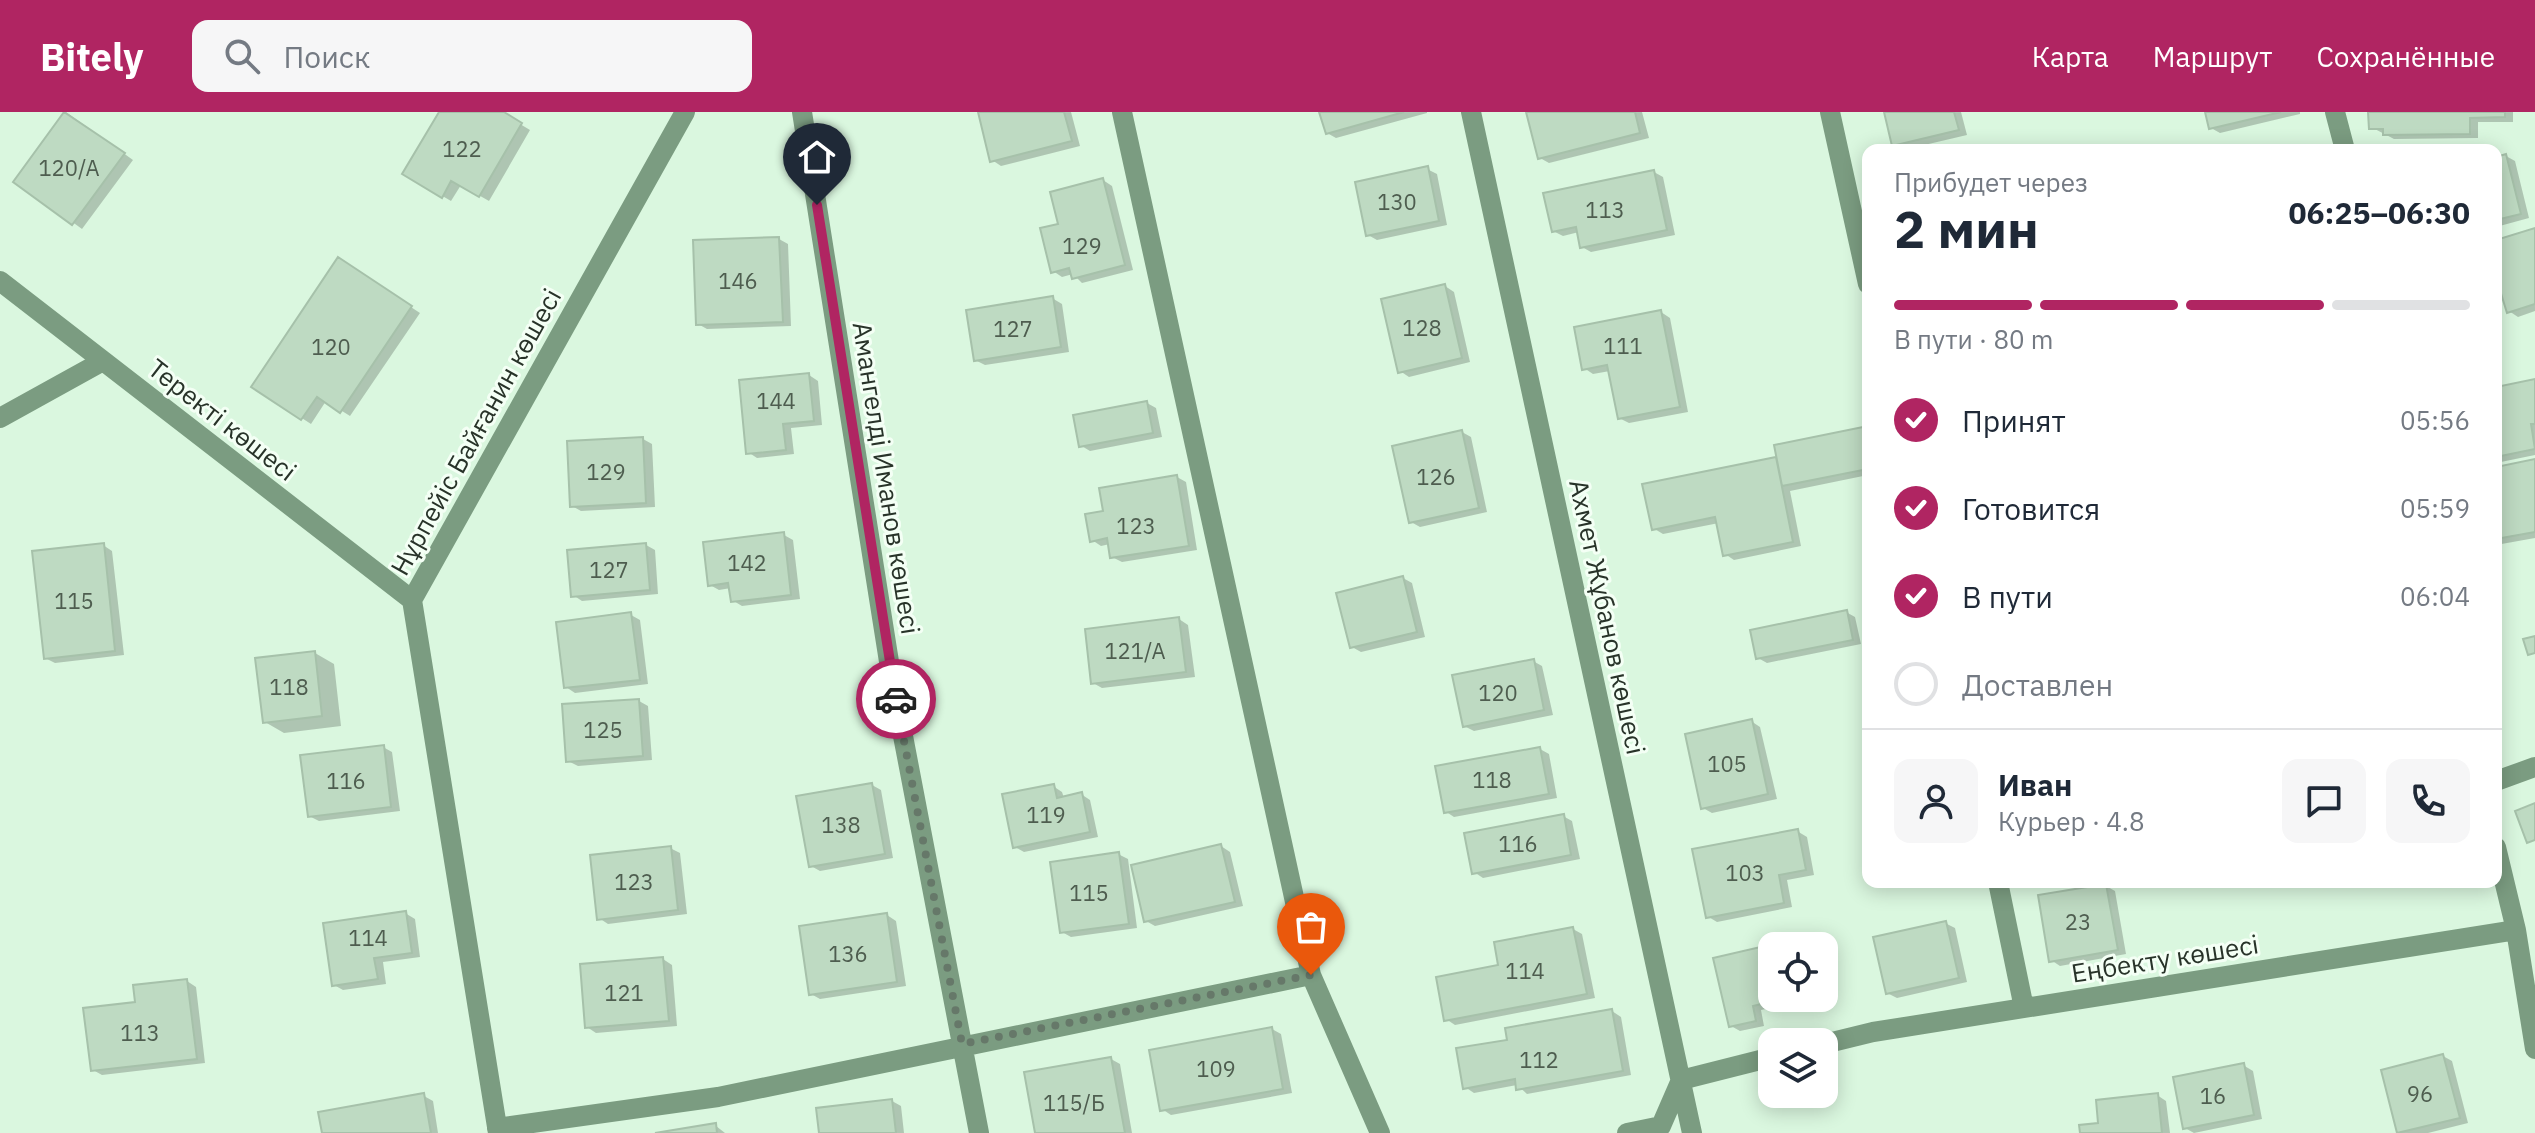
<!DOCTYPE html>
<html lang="ru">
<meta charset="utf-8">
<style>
:root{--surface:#fff;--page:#f6f6f7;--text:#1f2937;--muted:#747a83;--line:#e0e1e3;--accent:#b02562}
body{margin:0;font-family:"IBM Plex Sans",sans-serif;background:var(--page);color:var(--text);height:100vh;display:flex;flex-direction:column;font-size:30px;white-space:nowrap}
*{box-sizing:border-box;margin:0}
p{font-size:26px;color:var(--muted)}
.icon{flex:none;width:44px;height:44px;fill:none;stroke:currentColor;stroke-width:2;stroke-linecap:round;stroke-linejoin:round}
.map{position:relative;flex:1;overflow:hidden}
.panel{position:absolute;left:1862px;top:32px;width:640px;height:744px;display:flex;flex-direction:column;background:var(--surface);border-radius:16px;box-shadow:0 4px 20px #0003}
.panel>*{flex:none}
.controls{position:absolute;left:1758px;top:820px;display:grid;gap:16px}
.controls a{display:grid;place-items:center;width:80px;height:80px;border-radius:16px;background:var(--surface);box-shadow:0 4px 20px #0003;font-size:40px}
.pin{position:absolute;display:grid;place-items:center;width:68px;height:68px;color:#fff;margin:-82px -34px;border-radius:50% 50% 50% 0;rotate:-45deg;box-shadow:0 0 8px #0007}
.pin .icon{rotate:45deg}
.courier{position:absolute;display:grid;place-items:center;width:80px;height:80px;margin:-40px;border:6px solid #b02562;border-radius:50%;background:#fff;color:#222;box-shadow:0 2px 10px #0007}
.head em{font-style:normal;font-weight:700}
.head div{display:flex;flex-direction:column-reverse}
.head{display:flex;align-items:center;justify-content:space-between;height:136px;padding:0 32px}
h1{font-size:52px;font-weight:700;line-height:60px}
.bar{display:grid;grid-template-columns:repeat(4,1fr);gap:12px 8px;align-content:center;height:96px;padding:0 32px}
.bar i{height:10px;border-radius:6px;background:var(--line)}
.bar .current{background:var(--accent)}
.bar p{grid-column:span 4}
.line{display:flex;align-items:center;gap:20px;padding:0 32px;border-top:2px solid var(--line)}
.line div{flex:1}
.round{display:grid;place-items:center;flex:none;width:84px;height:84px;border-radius:16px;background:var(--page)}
ol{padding:0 32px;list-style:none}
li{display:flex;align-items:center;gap:24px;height:88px}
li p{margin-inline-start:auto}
li .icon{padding:8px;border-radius:50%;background:var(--accent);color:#fff;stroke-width:4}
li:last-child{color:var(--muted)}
li i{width:44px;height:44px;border:4px solid var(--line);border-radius:50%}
header{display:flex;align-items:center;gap:48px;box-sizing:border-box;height:112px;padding:0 40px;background:var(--accent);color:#fff}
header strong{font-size:38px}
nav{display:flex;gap:44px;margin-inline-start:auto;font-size:28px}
.search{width:560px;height:72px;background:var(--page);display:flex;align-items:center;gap:20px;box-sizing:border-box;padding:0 28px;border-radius:16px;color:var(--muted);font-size:30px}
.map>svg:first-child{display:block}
.shadow{fill:#0003}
.building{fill:#bedac2;stroke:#a6c1aa;stroke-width:2}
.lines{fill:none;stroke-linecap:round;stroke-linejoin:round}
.minor{stroke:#7b9c81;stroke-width:20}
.done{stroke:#667869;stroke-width:8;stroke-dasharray:0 14.4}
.route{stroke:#b02562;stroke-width:10}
.labels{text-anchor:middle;stroke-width:6;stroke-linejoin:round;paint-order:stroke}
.number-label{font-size:22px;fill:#4e5d4f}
.street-label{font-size:26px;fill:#283329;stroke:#f4fff5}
</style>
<header>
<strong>Bitely</strong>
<div class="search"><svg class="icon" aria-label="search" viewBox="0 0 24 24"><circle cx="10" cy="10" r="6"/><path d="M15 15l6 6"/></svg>Поиск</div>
<nav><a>Карта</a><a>Маршрут</a><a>Сохранённые</a></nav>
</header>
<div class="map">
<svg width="2535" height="1021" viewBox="0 0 2535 1021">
<rect width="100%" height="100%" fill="#daf7df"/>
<path class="shadow" d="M66,0L133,48L82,117L16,69Z
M441,0H500L530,18L489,89L461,73L451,89L405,62Z
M980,0H1071L1080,34L1001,54L992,48Z
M1322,0H1427V1L1336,26L1327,21Z
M1528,0H1642L1649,26L1549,51L1540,46Z
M1886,0H1961L1967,23L1903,38L1894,33Z
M2207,0H2300V2L2220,21L2211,16Z
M2370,0H2513V10H2478V26L2394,27L2371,15Z
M2506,44L2515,49L2529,106L2496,115V47Z
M1427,57L1437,62L1447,113L1377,128L1368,123Z
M1654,60L1663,65L1675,123L1591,140L1582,135L1579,120L1563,124L1553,119Z
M1103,68L1112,74L1133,158L1082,171L1073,162L1062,165L1053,159L1060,113Z
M2535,118V199L2518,205L2509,199L2496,159V130Z
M779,127L788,132L791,214L707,217L698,212Z
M347,153L420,201L350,304L326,289L311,312L254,275Z
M1445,174L1454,180L1470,250L1409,265L1400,259Z
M1052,186L1062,192L1069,240L985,253L975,248Z
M1661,200L1670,206L1688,300L1629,311L1619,306L1610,259L1593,262L1584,256Z
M809,263L818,269L822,313L791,316L794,342L757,346L748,340Z
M2535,269V343L2496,351V277Z
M1147,291L1156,296L1162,325L1090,339L1080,333Z
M1868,317V363L1790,379L1801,434L1734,448L1725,442L1719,411L1663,422L1653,416L1644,373L1778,346Z
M1462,320L1471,325L1487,400L1420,415L1411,410Z
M643,327L652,332L655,395L581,399L572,394Z
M2535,349V426L2496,433V357Z
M1177,365L1186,370L1197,438L1122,450L1112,445L1110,432L1101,434L1092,428L1105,401Z
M784,423L793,428L800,487L742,494L732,488L731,476L719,478L710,473Z
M103,433L112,439L124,543L55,551L45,546Z
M646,433L655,438L658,482L582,489L573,483Z
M1403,466L1412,471L1425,525L1361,540L1352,535Z
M1846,500L1855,505L1861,532L1767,551L1758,546Z
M631,503L640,508L648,572L575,581L566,575Z
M1179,507L1188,513L1195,565L1102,576L1093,571Z
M315,541L334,552L341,614L284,621L265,610Z
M1533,549L1542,554L1553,603L1474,619L1464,614Z
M639,589L648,594L652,648L578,654L568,649Z
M1751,609L1760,615L1777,687L1712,701L1703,696Z
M383,635L392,640L400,699L319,709L309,704Z
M1540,637L1549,642L1557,686L1454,705L1445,699Z
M872,673L881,678L893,746L820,759L811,754Z
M1053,674L1062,680L1064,686L1081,682L1090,688L1098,725L1024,740L1015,735Z
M1563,704L1572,709L1580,747L1483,766L1474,760Z
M1797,719L1807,725L1814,763L1787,768L1792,795L1717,810L1707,804Z
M1221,734L1230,740L1243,794L1155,814L1146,809Z
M670,736L680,741L687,802L608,812L599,806Z
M1118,742L1128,747L1137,816L1071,825L1062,820Z
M2303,770H2331L2311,775Z
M2106,774L2115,779L2126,842L2060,854L2051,848Z
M405,801L415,807L420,845L383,850L386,872L343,878L334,873Z
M887,803L896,809L906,874L820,887L811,882Z
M1945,811L1955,816L1967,870L1897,886L1887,881Z
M1573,817L1582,822L1595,886L1455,913L1446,907L1501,855Z
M1772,835V886H1816L1761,898L1764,914L1740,919L1731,914Z
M663,847L672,853L677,914L596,921L587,915Z
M187,869L196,875L205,951L102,963L93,958Z
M1612,899L1621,905L1631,963L1527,982L1517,973L1474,981L1465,975L1510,929Z
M1272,917L1281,922L1292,981L1171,1003L1162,997Z
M2443,944L2452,949L2468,1011L2428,1021H2400Z
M1111,947L1120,952L1132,1021H1037Z
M2243,953L2253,959L2262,1007L2194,1021L2185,1016Z
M2157,983L2166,989L2170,1021H2082Z
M424,984L433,989L438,1021H324Z
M892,989L901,994L904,1021H821Z
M716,1014L725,1021H668Z"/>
<path class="building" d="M64,0L125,41L72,113L13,70Z
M439,0H504L522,11L479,85L451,69L442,86L402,62Z
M978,0H1064L1072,29L990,50Z
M1319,0H1404L1326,22Z
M1526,0H1635L1640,21L1538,47Z
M1884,0H1954L1959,18L1892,34Z
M2205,0H2281L2209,17Z
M2368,0H2505V5L2470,6V22L2383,23V17H2369Z
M2506,42L2521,102L2496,108V45Z
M1428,54L1439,109L1366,124L1355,70Z
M1654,58L1667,118L1580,136L1576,115L1552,120L1543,81Z
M1103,66L1125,153L1072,167L1069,156L1051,161L1040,116L1058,112L1050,80Z
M2535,116V192L2507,201L2496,165V128Z
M779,125L783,210L696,213L693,128Z
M338,145L412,194L340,301L317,285L301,308L251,275Z
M1445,172L1462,246L1398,261L1381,187Z
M1053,184L1061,235L974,249L966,198Z
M1661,198L1680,295L1618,307L1607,253L1582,258L1574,215Z
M809,261L814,309L783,312L786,338L746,342L739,268Z
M2535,267V312H2531L2535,337L2496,345V275Z
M1147,289L1153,321L1079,335L1073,303Z
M1868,314V357L1782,374L1774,333Z
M1462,318L1479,396L1409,411L1392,334Z
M643,325L646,391L570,395L567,329Z
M1776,345L1793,430L1723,444L1715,405L1652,418L1642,372Z
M2535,347V420L2496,427V355Z
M1177,363L1189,434L1110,446L1107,426L1090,430L1085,402L1103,399L1099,376Z
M784,420L791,483L731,490L728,471L708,474L703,430Z
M104,431L115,539L44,547L32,439Z
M646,431L650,478L571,485L567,438Z
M1403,464L1417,520L1350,536L1336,481Z
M1847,498L1853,528L1756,547L1750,518Z
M631,500L640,568L564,576L556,510Z
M1179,505L1186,560L1091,572L1085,517Z
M2535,524V541L2528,543L2523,527Z
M315,539L322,604L263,611L255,546Z
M1534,547L1544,598L1463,615L1452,563Z
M639,587L643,644L566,650L562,592Z
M1752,607L1768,682L1701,697L1685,622Z
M384,633L391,695L308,705L300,643Z
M1540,635L1549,682L1444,701L1435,654Z
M872,671L885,742L809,755L796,684Z
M1054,672L1057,686L1082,680L1090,720L1013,736L1002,682Z
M2535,691V728L2527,731L2515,699Z
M1564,702L1571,743L1472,762L1464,721Z
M1798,717L1806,758L1779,763L1784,791L1706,806L1692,737Z
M1221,732L1235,790L1144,810L1131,753Z
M671,734L678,798L597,808L590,743Z
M1119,740L1129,812L1060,821L1050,750Z
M2106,772L2118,838L2049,850L2038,783Z
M406,799L412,841L374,846L378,867L332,874L323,811Z
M887,801L897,870L809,883L799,814Z
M1946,809L1959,866L1886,882L1873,825Z
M1573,815L1587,882L1444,909L1436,865L1498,853L1494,830Z
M1799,826L1801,834H1772V886H1787L1753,894L1756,909L1729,915L1713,846Z
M663,845L669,909L585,916L580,852Z
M187,867L197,947L91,959L83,896L135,890L133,873Z
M1612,897L1623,959L1516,978L1515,967L1463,977L1456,936L1507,928L1505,916Z
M1272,915L1283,977L1160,999L1149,938Z
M2443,942L2460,1006L2397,1021L2381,958Z
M1111,945L1125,1021H1035L1024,960Z
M2244,951L2254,1003L2183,1017L2173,965Z
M424,981L431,1021H322L318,1000Z
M2158,981L2162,1021H2080L2079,1013L2098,1011L2096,988Z
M892,987L896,1021H819L816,996Z
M716,1011L717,1021H655Z"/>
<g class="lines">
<path class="minor" d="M802,0L890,556L979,1021
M1122,0L1311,863L1380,1021
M1471,0L1692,1021
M1830,0L1868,172
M2335,0L2345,38
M0,169L412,488
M0,306L103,249
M2496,669L2535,655
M2496,735L2516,818L2535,937
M1998,770L2024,896
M1824,932L1873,920L2516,818
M497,1016L718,985L1311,863
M498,1021L412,488L685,0
M1627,1021L1661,1014L1681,968L1772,945"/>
</g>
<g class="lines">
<path class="done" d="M896,587L962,932L1311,863"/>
<path class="route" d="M817,93L896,587"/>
</g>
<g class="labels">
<g class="number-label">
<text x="462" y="45">122</text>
<text x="69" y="64">120/А</text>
<text x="1397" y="98">130</text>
<text x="1605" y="106">113</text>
<text x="1082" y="142">129</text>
<text x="738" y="177">146</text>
<text x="1422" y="224">128</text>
<text x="1013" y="225">127</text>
<text x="1623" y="242">111</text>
<text x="331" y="243">120</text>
<text x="776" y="297">144</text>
<text x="606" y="368">129</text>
<text x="1436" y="373">126</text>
<text x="1136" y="422">123</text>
<text x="747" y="459">142</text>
<text x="609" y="466">127</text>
<text x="74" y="497">115</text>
<text x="1135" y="547">121/А</text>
<text x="289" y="583">118</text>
<text x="1498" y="589">120</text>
<text x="603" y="626">125</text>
<text x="1727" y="660">105</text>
<text x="1492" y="676">118</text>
<text x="346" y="677">116</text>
<text x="1046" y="711">119</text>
<text x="841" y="721">138</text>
<text x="1518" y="740">116</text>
<text x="1745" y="769">103</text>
<text x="634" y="778">123</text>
<text x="1089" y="789">115</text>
<text x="2078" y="818">23</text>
<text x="368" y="834">114</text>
<text x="848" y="850">136</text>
<text x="1525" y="867">114</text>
<text x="624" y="889">121</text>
<text x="140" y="929">113</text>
<text x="1539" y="956">112</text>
<text x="1216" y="965">109</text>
<text x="2420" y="990">96</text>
<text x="2213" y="992">16</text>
<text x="1074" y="999">115/Б</text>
</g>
<g class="street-label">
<text transform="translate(222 308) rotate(38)" y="9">Теректі көшесі</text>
<text transform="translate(476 320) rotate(-61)" y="9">Нұрпейіс Байғанин көшесі</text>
<text transform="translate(886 366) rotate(81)" y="9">Амангелді Иманов көшесі</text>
<text transform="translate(1607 505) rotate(78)" y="9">Ахмет Жұбанов көшесі</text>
<text transform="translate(2165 847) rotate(-9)" y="9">Еңбекту көшесі</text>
</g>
</g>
</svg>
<div class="controls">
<a><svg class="icon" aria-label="locate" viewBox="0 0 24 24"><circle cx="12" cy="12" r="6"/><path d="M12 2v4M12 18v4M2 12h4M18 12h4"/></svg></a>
<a><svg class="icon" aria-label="layers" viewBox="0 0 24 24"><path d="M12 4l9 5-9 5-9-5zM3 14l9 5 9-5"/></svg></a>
</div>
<div class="pin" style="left:1311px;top:863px;background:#ea580c"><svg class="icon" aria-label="bag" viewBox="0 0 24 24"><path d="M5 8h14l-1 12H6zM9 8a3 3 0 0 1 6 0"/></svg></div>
<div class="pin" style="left:817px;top:93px;background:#1f2937"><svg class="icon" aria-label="home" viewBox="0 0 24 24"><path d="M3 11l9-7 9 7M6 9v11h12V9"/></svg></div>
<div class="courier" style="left:896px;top:587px"><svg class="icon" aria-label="car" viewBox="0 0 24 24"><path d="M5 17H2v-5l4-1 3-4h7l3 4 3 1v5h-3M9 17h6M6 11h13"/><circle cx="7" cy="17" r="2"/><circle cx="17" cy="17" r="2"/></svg></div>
<section class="panel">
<div class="head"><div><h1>2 мин</h1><p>Прибудет через</p></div><em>06:25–06:30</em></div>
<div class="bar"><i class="current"></i><i class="current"></i><i class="current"></i><i></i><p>В пути · 80 m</p></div>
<ol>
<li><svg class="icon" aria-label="check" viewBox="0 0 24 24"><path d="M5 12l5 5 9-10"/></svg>Принят<p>05:56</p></li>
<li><svg class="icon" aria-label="check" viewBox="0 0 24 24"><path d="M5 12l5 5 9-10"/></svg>Готовится<p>05:59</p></li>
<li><svg class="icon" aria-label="check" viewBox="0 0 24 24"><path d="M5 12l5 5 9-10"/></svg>В пути<p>06:04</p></li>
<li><i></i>Доставлен</li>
</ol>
<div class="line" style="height:144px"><a class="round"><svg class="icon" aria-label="person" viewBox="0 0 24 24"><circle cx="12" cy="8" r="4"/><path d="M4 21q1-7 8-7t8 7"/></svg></a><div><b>Иван</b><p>Курьер · 4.8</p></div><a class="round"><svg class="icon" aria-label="chat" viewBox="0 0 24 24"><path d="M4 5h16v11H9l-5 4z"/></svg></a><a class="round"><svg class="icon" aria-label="phone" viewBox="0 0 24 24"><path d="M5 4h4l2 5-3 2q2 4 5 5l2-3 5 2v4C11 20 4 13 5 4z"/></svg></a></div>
</section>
</div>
